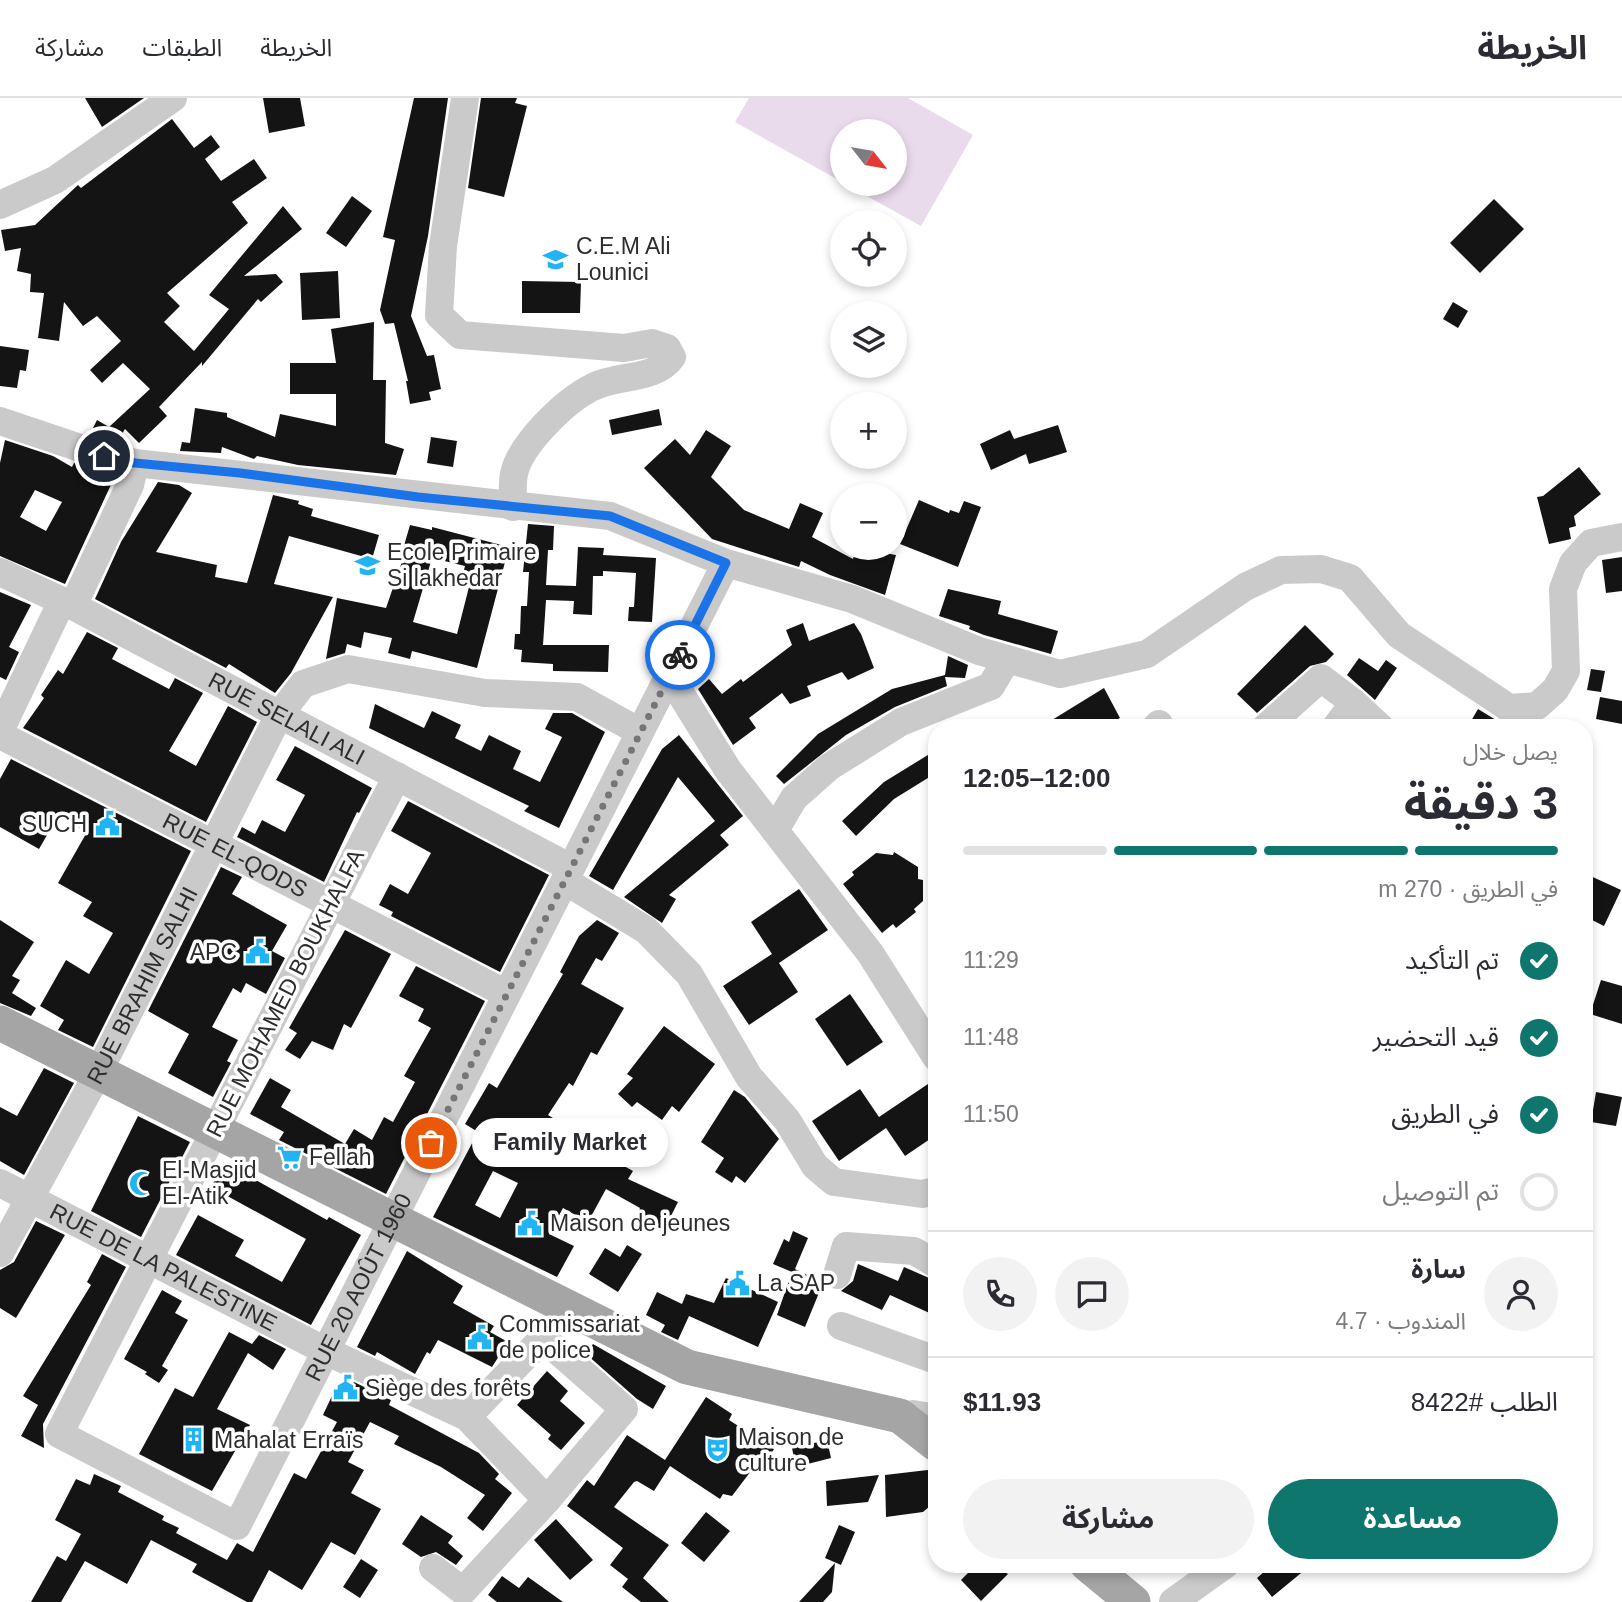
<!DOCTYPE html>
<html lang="ar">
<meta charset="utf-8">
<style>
:root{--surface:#fff;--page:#f2f2f3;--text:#2b2b33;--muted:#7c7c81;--line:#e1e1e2;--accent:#0f766e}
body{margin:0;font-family:Arial,"Noto Sans Arabic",sans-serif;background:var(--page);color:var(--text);direction:rtl;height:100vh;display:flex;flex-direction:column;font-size:26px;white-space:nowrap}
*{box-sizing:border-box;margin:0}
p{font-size:23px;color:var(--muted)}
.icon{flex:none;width:38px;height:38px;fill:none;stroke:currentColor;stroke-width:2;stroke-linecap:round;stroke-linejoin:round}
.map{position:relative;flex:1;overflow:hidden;direction:ltr}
.side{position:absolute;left:928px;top:621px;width:665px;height:854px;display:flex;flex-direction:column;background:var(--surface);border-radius:28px;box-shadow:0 4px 10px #0003;direction:rtl}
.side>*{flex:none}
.needle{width:46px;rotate:121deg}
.fabs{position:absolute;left:830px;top:21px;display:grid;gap:14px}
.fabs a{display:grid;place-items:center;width:77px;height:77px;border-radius:50%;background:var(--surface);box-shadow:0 4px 10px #0003;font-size:35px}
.pin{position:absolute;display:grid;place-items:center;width:60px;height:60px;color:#fff;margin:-30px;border:4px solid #fff;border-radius:50%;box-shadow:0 2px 7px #0007}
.courier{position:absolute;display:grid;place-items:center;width:70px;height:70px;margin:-35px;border:5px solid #1a73e8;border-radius:50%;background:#fff;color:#222;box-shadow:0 2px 9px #0007}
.bubble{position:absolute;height:49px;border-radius:24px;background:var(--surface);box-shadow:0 4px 10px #0003;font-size:23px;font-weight:700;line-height:49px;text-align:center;direction:rtl}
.overview em{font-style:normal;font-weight:700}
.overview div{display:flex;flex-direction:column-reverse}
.overview{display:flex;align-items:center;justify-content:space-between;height:119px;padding:0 35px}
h1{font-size:46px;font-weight:700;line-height:52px}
.bar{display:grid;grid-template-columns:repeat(4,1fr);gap:10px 7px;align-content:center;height:84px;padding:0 35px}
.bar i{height:9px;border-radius:5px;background:var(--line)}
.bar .selected{background:var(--accent)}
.bar p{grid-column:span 4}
.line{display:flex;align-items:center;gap:18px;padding:0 35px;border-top:2px solid var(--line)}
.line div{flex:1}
.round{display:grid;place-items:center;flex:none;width:74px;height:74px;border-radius:37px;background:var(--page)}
ol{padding:0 35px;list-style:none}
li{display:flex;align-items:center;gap:21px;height:77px}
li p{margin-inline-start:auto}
li .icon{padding:7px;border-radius:50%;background:var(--accent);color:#fff;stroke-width:4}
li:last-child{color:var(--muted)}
li i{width:38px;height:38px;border:4px solid var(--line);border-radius:50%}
.primary-button{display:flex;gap:14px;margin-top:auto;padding:14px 35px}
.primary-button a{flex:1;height:80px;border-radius:42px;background:var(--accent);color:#fff;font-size:28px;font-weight:700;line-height:80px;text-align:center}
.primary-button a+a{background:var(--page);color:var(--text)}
header{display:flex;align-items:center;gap:42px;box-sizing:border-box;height:98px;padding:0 35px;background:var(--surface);border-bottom:2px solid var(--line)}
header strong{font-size:33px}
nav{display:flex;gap:38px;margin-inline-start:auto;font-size:24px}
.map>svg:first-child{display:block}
.green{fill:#e9daec}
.building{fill:#141414;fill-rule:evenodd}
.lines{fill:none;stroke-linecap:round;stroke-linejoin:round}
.minor{stroke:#cacaca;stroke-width:28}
.major{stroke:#a5a5a5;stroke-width:35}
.done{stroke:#767676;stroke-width:7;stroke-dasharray:0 12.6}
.route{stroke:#1a73e8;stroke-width:9}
.labels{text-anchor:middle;stroke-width:7;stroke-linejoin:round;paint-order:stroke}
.poi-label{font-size:23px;fill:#2d2d2d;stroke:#fff;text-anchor:start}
.street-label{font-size:23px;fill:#2d2d2d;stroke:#fff}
</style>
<header>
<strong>الخريطة</strong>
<nav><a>الخريطة</a><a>الطبقات</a><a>مشاركة</a></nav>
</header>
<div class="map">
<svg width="1622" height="1504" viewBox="0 0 1622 1504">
<rect width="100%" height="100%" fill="#fff"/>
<path class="green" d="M749,0H908L973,37L921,128L845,86H894V33H842V84L735,24Z"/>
<path class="building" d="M85,0H144L102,29Z
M263,0H300L305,28L269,35Z
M414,0H448L428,138L411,218L427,258L434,257L441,291L429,294L431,302L410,306L406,283H408L394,225L385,226L380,212L395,142L383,139Z
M481,0H517L515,5L527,8L504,99L468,90Z
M172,21L194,50L211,37L220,49L205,61L221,83L254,61L267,80L232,104L248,125L167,195L180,208L164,224L194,253L229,211L209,197L283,108L302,131L244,178L276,176L283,184L261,204L258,201L202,268V264L159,309L167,318L139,345L125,331L117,344L90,336L97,322L109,329L150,291L123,265L102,285L90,272L121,243L97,218L83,228L64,204L59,243L38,240L44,195L30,194L31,176L17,173L21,150L5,153L1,132L35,127L78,87L81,90Z
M352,98L372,113L346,149L326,135Z
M1494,101L1524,131L1480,175L1450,145Z
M338,173L340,220L302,222L300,175Z
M522,183L581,184L580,215H522Z
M1453,204L1468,213L1458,230L1443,221Z
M374,224L373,282H386L385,345L404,351L396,377L298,367L257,358L254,361L222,349L221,355L180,353L182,344L190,345L195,310L227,315V319L275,339L280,316L336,328V296H290V265H336L331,231Z
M0,248L29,252L26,273L20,272L17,290L0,288Z
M659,311L662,327L612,337L609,322Z
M1058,327L1067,354L1029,366L1026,356L991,372L980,346L1010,332L1014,341Z
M706,332L731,348L711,379L744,412L789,431L800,405L823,415L812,439L853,461L856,450L896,457L885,497L830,477L801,463L799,469L712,441L644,370L675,341L690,357Z
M431,339L457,343L453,369L427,365Z
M5,342L53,358L72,369L74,365L115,378L65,486L0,458V365ZM35,392L62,404L46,433L20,419Z
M1579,369L1601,396L1574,418L1576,428L1569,430L1571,441L1549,446L1537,399L1543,398Z
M158,384L179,387L192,395L156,454L217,467L215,479L247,485L273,397L299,403L298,406L313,411L311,418L379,437L372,461L289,438L274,486L333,499L291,575L275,595L229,566L226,570L95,501L121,444Z
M919,402L949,415L950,412L959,415L964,403L981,409L958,469L900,446Z
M528,426L554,428L553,452H548L546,487L576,488L578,449L604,450L603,457L656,460L652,524L628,523L629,509H634L636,475L603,473V478H593L592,517L573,516L574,503L546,502L543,547H609L608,574L553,573V566L521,564L522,552L514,551L515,536H520L521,508H527L529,474H523Z
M410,427L432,432V429L509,449L477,570L412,553L410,561L388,555L392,540L364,534L361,550L347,546L345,555L326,561L337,500L386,510L406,452L403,451ZM432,460L465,468L461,483L470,485L457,536L413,524Z
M1622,459V493L1606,495L1602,462Z
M948,491L1001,503L998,516L1058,533L1051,556L984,537L969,531L970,528L939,518Z
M0,494L31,507L9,549L19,554L6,582L0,579Z
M803,525L809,543L854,525L861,536L874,570L848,582L842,574L807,588L811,598L790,606L782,595L749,620L756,630L733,647L698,591L709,581L722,596L741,581L743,584L792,547L786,532Z
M1305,527L1334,556L1326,564L1310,568L1257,615L1237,596Z
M87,534L118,550L112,561L169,591L175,580L203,595L169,653L196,668L228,608L257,624L206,724L23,630L44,600L41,597L58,572L63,576Z
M948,558L968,567L965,580L945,579L947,588L895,609L846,637L784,686L776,678L818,636L892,591L945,577Z
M1359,560L1378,573L1386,562L1397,570L1375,602L1347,577Z
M1591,571L1605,573L1601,594L1587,592Z
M1104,590L1120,620L1101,630H1039Z
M1600,599L1622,603V626L1596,621Z
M375,606L424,630L432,613L461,627L455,640L481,653L489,637L521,653L513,671L540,684L562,639L545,631L553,615H572L605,634L559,730L524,713L529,708L369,630Z
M1478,611L1509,630H1467Z
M679,637L743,718L720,737L729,747L669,797L676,801L662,825L624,799L715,723L678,679L613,792L589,778L662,651Z
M295,648L372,690L359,715L357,714L324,784L237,739L242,729L255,736L262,722L285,734L305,697L276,682Z
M936,652V675L894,701L856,738L842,723L884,684Z
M11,661L191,753L93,949L58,932L64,922L40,908L66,862L89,876L113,835L83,818L92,804L58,785L87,734L58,718L39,751L0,729V681Z
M408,703L549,777L500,874L391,818L393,814L379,807L390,786L408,796L431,755L391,733Z
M894,754L918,769V781L923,782V803L914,811L916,814L896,830L893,826L882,835L843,786L854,777L852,774L876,755L893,757Z
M221,769L242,779L232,796L287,827L272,853L285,860L266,896L246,885L241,895L233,890L212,929L238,942L227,963L231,965L213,999L168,975L189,936L148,913Z
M1584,775L1621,792L1604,828L1584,818Z
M799,791L828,832L779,865L798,894L749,927L723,888L772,856L751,824Z
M0,822L34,844L12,878L20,882L12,895L36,910L31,918L0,905Z
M597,822L619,835L602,863L596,860L581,886L624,910L597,957L591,954L573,988L569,985L548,1017L558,1023L555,1029L633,1073L628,1081L678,1104L664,1132L636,1119L640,1110L606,1091L588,1124L563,1110L549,1136L574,1148L557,1179L433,1119L478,1034L465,1026L489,985L497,990L563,876L560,874L579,838ZM493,1073L518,1085L500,1120L475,1107Z
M345,832L391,856L351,930L344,926L333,952L312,943L300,961L285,952L297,935L289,930Z
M416,868L485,903L386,1096L279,1042L284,1034L250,1016L270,980L291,992L281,1009L345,1046L354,1031L372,1042L384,1019L393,1024L415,984L404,978L431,930L418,923L424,911L399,898Z
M1601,882L1622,888V926L1590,916Z
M850,896L883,944L847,968L815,921Z
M664,928L715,966L679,1014L672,1008L662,1022L637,1004L632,1009L618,996L633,980L627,976Z
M44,970L74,985L24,1077L0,1063V1009L17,1018Z
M928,986L936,998V1037L905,1058L886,1030L839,1063L812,1023L860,991L879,1019Z
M734,992L745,999L779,1041L745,1085L736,1078L732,1085L715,1074L724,1060L701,1044Z
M1596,994L1622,999L1616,1028L1591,1024Z
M138,1018L190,1044L141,1139L91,1113Z
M224,1064L327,1122L329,1119L361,1137L311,1227L176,1157L198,1117L244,1142L235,1158L282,1184L306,1141L211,1089Z
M36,1123L65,1137L16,1220L0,1210V1172L14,1164Z
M793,1133L808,1140L795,1171L823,1185L805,1229L777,1217L792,1174L773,1166L784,1141L789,1144Z
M627,1147L642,1156L618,1194L589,1176L605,1150L620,1159Z
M407,1153L463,1188L453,1205L494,1228L490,1234L508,1244L492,1269L438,1242L430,1256L427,1254L415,1276L377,1254L375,1258L357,1249Z
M102,1156L126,1169L43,1326L44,1350L21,1338L38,1307L23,1298L91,1187L87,1184Z
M858,1166L898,1183L904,1169L936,1183V1218L890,1197L882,1212L841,1193L853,1183Z
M726,1180L778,1204L758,1249L689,1218L678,1242L661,1234L665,1227L646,1217L657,1194L682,1206L686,1196L714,1205Z
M162,1192L182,1203L175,1215L188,1222L162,1268L168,1272L159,1285L145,1276L147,1274L124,1261Z
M229,1234L252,1246L259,1237L286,1251L273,1272L248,1255L217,1311L250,1327L212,1393L139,1356L175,1290L193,1299Z
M593,1246L666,1288L653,1311L637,1301L586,1256Z
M547,1273L568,1293L560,1303L585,1325L561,1352L548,1341L551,1337L517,1307Z
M354,1284L391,1302L389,1307L479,1355L499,1376L495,1381L512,1395L483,1433L467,1420L485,1397L441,1369L394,1346L399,1338L370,1324L348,1364L364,1372L351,1395L381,1411L355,1457L331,1444L302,1492L269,1472L252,1504H247L192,1474L197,1466L151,1442L127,1486L85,1463L61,1504H31L57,1458L66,1463L81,1436L55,1422L76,1381L90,1387L94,1376L121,1388L118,1394L164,1418L162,1422L179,1430L176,1435L227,1462L237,1445L253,1454L294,1375L306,1381L337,1324L323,1317L337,1287L349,1293Z
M706,1299L732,1316L729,1322L774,1351L760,1373L754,1369L732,1398L723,1396L720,1401L670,1368L654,1393L637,1383L634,1384L614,1409L669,1447L643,1480L669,1504H641L622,1489L628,1481L610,1467L623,1450L567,1408L587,1382L594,1388L627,1337L665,1362Z
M827,1342L831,1360L796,1369L792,1350Z
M936,1371V1403L923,1414L886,1419L885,1377Z
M879,1377L868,1404L827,1408L826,1383Z
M706,1414L730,1433L704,1464L681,1445Z
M421,1417L453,1438L448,1445L463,1458L456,1467L436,1454L421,1459L402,1446Z
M556,1421L593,1462L570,1482L534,1442Z
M839,1427L855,1434L841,1467L825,1460Z
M361,1461L378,1472L360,1500L343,1489Z
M835,1465L832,1494L823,1504H799Z
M977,1466H1012L1005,1474L1008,1476L981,1503L961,1482Z
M1273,1466H1312L1272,1499L1257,1480Z
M502,1478L519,1490L528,1479L563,1504H497L488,1497Z"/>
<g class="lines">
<g class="minor">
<path d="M465,0L443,148L439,217L460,237L624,250L652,245L667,250L672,259C655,283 618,276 593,289C566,302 520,346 514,376C512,386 513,398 513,409"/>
<path d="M0,107L55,82L173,0"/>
<path d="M0,323L104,358L135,365L610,418L726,465L852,501L979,553L1060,576L1147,556L1245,489L1281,472L1321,471L1350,480L1399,537L1509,610L1537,608L1555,592L1566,573L1563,491L1573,465L1591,445L1622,439"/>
<path id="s1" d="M0,474L73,508L571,770"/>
<path d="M73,508L130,387L135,365"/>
<path d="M669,577L728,672L870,855L936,959"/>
<path d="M1354,605L1381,630"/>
<path d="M1155,630L1159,626"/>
<path d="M1265,630L1321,580L1354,605L1335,630"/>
<path d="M0,633L61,505"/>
<path id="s2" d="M0,637L507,896"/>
<path id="s3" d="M397,678L59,1336L237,1428L726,465"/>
<path d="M775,732L794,700L829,669L901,624L991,588L1007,561"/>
<path d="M565,783L646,832L689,876L749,979L787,1022L815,1068L828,1079L834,1084L922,1096L936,1093"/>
<path id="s4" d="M0,1085L326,1253L467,1319L547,1402L463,1493L433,1470"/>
<path id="s5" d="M0,1155L98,975L279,617L303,586L348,571L485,595L577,599L640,634"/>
<path d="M837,1177L846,1148L914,1153L936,1166"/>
<path d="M841,1228L936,1262"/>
<path d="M900,1318L913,1316L936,1320"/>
<path d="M467,1319L543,1240L624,1311L547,1402"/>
<path d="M1173,1504L1226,1466"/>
</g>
<path class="major" d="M0,925L687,1269L900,1318L936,1346
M1087,1466L1133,1504"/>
</g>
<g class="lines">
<path class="done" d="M431,1045L680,557"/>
<path class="route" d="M104,358L135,365L240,375L418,399L610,418L726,465L680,557"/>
</g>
<defs>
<symbol id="school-bare" viewBox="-9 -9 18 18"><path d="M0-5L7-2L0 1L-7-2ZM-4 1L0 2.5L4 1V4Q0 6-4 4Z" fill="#22b3f2" stroke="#fff" stroke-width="2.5" paint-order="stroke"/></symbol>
<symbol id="civic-bare" viewBox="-9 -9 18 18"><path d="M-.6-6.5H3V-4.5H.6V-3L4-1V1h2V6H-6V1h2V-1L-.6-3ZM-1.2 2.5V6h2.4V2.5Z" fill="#22b3f2" stroke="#fff" stroke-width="2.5" paint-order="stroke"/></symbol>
<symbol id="supermarket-bare" viewBox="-9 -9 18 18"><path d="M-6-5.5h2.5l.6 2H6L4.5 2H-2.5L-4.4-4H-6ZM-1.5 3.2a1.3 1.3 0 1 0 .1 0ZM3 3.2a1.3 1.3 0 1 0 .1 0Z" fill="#22b3f2" stroke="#fff" stroke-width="2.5" paint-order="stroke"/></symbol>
<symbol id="mosque-bare" viewBox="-9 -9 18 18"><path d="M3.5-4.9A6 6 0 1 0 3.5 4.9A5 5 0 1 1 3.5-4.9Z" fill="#22b3f2" stroke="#fff" stroke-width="2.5" paint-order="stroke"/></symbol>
<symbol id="building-bare" viewBox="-9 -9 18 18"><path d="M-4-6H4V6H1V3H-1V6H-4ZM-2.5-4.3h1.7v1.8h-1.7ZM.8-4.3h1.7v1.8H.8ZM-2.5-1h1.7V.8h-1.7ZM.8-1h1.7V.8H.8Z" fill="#22b3f2" stroke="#fff" stroke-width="2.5" paint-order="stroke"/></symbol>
<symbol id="theatre-bare" viewBox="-9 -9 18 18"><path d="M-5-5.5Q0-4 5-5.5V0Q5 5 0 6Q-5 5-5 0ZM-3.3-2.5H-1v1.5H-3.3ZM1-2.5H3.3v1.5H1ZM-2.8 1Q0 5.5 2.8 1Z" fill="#22b3f2" stroke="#fff" stroke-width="2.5" paint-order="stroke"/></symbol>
</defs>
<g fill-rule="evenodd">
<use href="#school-bare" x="538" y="144" width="35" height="35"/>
<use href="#school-bare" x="350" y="450" width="35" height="35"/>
<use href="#civic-bare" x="90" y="708" width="35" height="35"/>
<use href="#civic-bare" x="240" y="836" width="35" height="35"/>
<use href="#supermarket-bare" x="272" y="1042" width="35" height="35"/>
<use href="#mosque-bare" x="124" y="1068" width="35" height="35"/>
<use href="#civic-bare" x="512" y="1108" width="35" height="35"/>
<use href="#civic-bare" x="720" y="1168" width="35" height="35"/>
<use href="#civic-bare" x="462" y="1222" width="35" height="35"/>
<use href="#civic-bare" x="328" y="1272" width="35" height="35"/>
<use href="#building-bare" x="176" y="1324" width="35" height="35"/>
<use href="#theatre-bare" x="700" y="1334" width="35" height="35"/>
</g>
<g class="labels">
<g class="poi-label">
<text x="576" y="156">C.E.M Ali<tspan x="576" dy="26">Lounici</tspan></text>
<text x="387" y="462">Ecole Primaire<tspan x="387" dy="26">Si lakhedar</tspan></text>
<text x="87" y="734" text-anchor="end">SUCH</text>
<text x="237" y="862" text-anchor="end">APC</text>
<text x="309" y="1067">Fellah</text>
<text x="162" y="1080">El-Masjid<tspan x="162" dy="26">El-Atik</tspan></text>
<text x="550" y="1133">Maison de jeunes</text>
<text x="757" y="1193">La SAP</text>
<text x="499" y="1234">Commissariat<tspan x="499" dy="26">de police</tspan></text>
<text x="365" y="1298">Siège des forêts</text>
<text x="738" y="1347">Maison de<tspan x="738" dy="26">culture</tspan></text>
<text x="214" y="1350">Mahalat Erraïs</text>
</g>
<g class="street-label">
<text dy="8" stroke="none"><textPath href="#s1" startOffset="322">RUE SELALI ALI</textPath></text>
<text dy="8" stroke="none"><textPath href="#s2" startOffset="264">RUE EL-QODS</textPath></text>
<text dy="8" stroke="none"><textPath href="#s5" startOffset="303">RUE BRAHIM SALHI</textPath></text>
<text transform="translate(285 895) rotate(-63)" y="8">RUE MOHAMED BOUKHALFA</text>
<text dy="8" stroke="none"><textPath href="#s4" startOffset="184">RUE DE LA PALESTINE</textPath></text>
<text dy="8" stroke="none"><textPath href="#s3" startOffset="1208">RUE 20 AOÛT 1960</textPath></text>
</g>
</g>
</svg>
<div class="fabs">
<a><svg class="needle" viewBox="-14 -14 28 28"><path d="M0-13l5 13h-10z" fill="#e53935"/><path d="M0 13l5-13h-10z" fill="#7c7c81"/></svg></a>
<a><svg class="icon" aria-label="locate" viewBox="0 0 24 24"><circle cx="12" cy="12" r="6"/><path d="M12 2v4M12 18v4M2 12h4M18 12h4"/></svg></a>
<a><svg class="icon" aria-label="layers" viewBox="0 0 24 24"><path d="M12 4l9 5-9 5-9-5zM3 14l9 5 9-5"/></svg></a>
<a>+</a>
<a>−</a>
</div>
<div class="pin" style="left:431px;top:1045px;background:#ea580c"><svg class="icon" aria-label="bag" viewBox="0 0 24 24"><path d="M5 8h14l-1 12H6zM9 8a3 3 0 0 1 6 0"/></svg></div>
<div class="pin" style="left:104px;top:358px;background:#1f2937"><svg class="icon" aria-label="home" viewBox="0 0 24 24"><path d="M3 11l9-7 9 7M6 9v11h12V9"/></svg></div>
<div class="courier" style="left:680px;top:557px"><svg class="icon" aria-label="bike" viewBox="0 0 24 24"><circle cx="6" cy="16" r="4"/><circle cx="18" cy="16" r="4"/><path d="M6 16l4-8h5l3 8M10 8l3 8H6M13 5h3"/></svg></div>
<div class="bubble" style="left:472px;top:1020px;width:196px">Family Market</div>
<section class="side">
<div class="overview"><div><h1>3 دقيقة</h1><p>يصل خلال</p></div><em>12:00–12:05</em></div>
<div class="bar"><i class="selected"></i><i class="selected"></i><i class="selected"></i><i></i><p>في الطريق · 270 m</p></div>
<ol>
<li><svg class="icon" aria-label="check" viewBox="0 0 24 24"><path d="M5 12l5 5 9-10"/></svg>تم التأكيد<p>11:29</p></li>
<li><svg class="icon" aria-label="check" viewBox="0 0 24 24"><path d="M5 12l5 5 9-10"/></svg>قيد التحضير<p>11:48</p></li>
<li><svg class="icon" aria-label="check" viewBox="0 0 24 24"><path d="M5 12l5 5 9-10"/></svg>في الطريق<p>11:50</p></li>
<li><i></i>تم التوصيل</li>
</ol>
<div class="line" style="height:126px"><a class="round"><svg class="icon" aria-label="person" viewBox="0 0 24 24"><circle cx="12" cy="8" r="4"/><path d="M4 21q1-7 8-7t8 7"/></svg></a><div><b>سارة</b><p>المندوب · 4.7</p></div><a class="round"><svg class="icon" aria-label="chat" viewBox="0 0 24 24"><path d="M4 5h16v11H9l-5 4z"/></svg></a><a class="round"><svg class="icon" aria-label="phone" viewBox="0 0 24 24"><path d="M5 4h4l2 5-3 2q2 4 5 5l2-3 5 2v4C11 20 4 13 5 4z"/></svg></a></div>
<div class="line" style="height:91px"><div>الطلب #8422</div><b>$11.93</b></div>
<div class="primary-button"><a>مساعدة</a><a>مشاركة</a></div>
</section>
</div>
